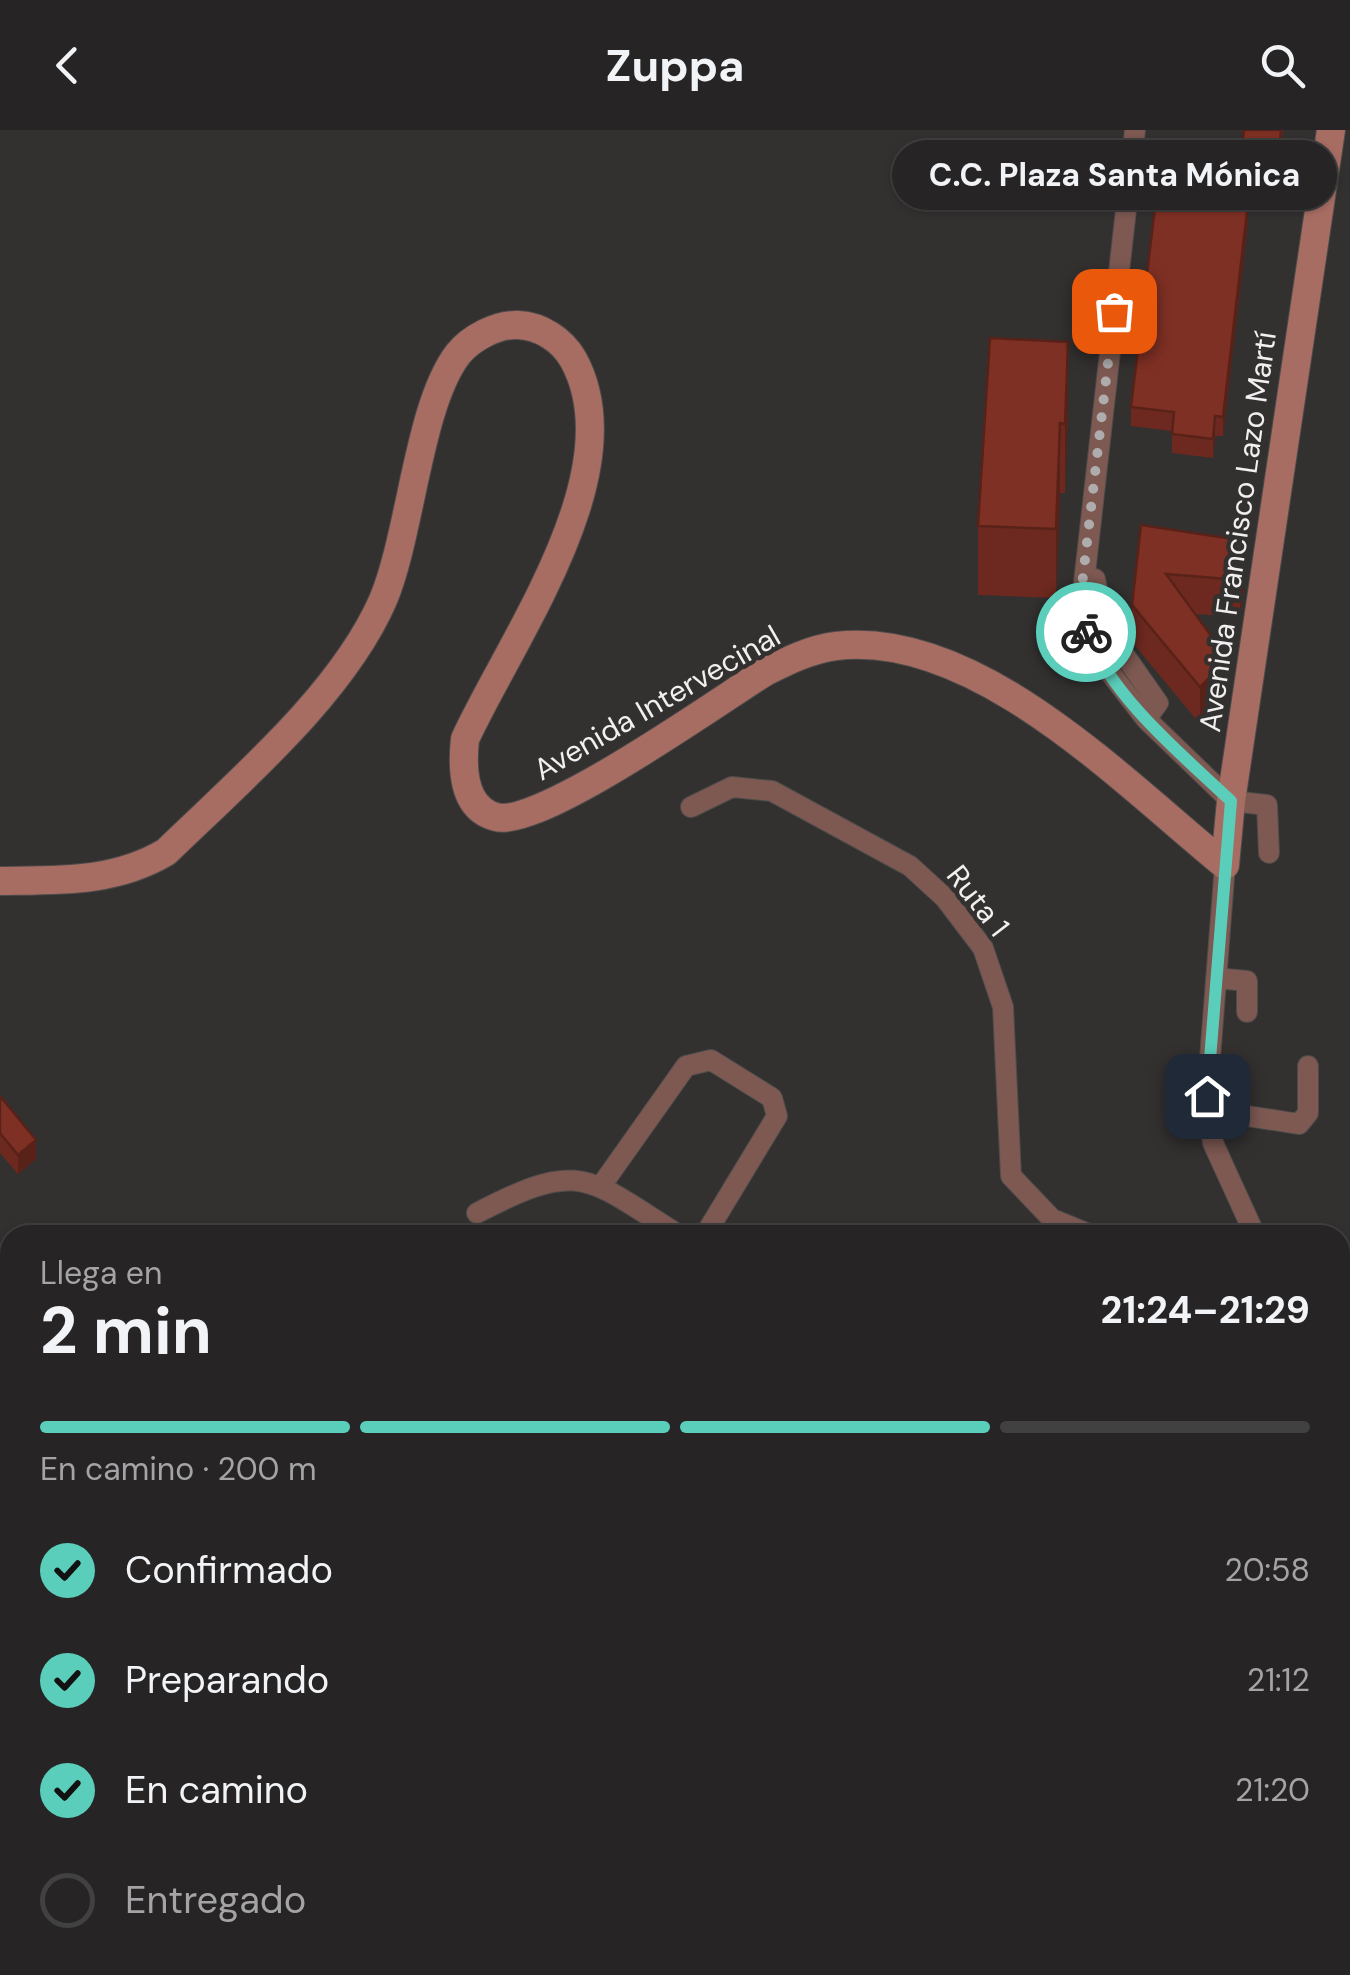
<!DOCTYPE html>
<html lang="es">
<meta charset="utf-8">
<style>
:root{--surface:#262424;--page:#323031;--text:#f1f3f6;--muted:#a4a4a6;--line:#424141;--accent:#5bcebb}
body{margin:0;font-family:"DM Sans",sans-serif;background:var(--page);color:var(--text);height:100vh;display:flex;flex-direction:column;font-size:38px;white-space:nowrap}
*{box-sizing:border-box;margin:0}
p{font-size:32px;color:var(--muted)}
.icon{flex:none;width:55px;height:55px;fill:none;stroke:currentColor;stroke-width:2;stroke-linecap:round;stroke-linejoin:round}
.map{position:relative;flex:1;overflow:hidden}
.panel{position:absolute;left:0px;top:1095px;width:1350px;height:750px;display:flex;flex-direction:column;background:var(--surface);border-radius:30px 30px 0 0;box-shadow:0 2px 8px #0004,0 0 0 2px var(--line)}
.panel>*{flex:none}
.pin{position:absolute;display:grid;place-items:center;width:85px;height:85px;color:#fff;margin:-42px;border-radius:20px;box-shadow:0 5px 15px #0006}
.courier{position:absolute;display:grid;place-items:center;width:100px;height:100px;margin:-50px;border:8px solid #5bcebb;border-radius:50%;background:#fff;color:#222;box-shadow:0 2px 12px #0007}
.bubble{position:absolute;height:70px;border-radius:35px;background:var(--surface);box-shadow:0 2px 8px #0004,0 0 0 2px var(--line);font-size:32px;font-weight:700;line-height:70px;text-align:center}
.head em{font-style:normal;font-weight:700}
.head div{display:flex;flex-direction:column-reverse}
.head{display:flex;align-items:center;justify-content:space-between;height:170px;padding:0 40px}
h1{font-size:65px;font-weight:700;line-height:75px}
.bar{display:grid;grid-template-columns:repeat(4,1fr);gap:15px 10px;align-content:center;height:120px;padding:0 40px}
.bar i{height:12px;border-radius:8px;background:var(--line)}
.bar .active{background:var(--accent)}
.bar p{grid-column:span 4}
ol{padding:0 40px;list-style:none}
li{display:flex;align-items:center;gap:30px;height:110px}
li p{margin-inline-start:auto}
li .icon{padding:10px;border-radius:50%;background:var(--accent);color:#111;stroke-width:4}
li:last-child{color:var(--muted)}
li i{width:55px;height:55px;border:5px solid var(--line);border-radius:50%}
header{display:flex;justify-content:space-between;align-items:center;height:130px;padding:0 40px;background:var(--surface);font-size:45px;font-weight:700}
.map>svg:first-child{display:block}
.green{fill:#5c2d25}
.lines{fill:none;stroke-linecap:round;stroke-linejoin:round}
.minor-casing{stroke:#4e4b4b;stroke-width:22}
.secondary-casing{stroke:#4e4b4b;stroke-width:30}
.minor{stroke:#7d5952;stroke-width:20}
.secondary{stroke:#a76d63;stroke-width:28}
.wall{fill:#6d291f}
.shaded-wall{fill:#592219}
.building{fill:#7f3024;stroke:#592219;stroke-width:2.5}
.done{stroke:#aeacac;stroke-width:10;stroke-dasharray:0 18}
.route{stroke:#5bcebb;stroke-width:12}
.labels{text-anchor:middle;stroke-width:9;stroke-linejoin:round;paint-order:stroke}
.street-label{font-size:30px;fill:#f1efef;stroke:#333030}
</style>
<header><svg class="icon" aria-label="back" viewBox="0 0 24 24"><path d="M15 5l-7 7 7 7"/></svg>Zuppa<svg class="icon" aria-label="search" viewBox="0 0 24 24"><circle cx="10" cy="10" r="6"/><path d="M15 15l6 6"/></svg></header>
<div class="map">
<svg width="1350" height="1845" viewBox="0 0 1350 1845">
<rect width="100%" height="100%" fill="#333030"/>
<path class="green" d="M0,1775H10V1835H135L146,1845H0Z"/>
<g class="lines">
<defs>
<path id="minor" d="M1135,0L1081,479L1086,505L1102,532L1146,589L1231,671L1267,675L1269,723
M1095,449L1104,496L1158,573L1146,589
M691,677L732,657L772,661L910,736L945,768L983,818L1003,877L1011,1046L1052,1089L1091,1105
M1225,735L1207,967L1213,1013L1255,1105
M1216,848L1247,851V882
M1209,980L1299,994L1308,983V936
M601,1056L686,936L711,930L772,968L777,986L705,1105
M477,1083C581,1029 585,1046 679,1105
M1340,1296L1350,1360
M0,1326L10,1312
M1340,1401L1350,1412
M1350,1497L1342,1601L1350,1612
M0,1556L10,1538
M0,1597L10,1610
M0,1709L10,1710
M1340,1755L1350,1768"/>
<path id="secondary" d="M1225,735L1231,671L1331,0
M0,751C59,750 114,753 166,722C239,651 342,564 383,470C411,404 418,276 458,224C471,208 497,194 518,195C541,196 562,210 573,229C635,340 511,509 465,609C462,637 462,678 496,687C539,699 720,570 765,542C787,531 811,519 836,516C976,499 1124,653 1225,735"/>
</defs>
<use href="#minor" class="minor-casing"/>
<use href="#secondary" class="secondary-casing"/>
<use href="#minor" class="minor"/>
<use href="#secondary" class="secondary"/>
</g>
<path class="wall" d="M1244,0H1283L1279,34L1242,30Z
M1248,92L1223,306H1215L1213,328L1172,323V301L1131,296V277Z
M1068,281L1065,363H1060L1056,468L978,465V396Z
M1141,395L1246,448L1240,487L1195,484L1228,567L1200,594L1132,512V475Z
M0,966L36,1029L18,1044L0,1023Z
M331,1835H391V1838L387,1845H349Z
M467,1838L548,1845H467Z"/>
<path class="shaded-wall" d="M1248,73V92L1223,306V287Z
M1068,212V281L1065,363V294Z
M1215,286V306L1213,328V309Z
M1060,293V363L1056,468V399Z
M1246,411V448L1240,487V450Z
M1228,529V567L1200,594V557Z
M36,1010V1029L18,1044V1025Z
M379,1835H391L387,1845H379Z"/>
<path class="building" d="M1244,0H1281L1279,21L1242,17Z
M1157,61L1248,73L1223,287L1215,286L1213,309L1172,304L1174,282L1131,277Z
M990,208L1068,212L1065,294L1060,293L1056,399L978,396Z
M1141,395L1246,411L1240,450L1166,444L1228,529L1200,557L1132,475Z
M0,966L36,1010L18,1025L0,1003Z
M468,1835H530L548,1845H480L467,1838Z"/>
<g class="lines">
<path class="done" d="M1086,502L1082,455L1114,181"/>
<path class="route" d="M1086,502C1114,569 1179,622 1231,671L1207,966"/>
</g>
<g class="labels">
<g class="street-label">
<text transform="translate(1238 402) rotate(-82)" y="10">Avenida Francisco Lazo Martí</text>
<text transform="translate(657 573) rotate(-30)" y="10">Avenida Intervecinal</text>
<text transform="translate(978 771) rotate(52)" y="10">Ruta 1</text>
</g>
</g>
</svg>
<div class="pin" style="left:1114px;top:181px;background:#ea580c"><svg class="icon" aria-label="bag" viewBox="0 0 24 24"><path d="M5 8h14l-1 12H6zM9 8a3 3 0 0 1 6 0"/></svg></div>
<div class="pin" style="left:1207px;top:966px;background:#1f2937"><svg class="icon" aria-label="home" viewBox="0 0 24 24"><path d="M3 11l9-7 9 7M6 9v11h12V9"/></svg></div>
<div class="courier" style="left:1086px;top:502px"><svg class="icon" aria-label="bike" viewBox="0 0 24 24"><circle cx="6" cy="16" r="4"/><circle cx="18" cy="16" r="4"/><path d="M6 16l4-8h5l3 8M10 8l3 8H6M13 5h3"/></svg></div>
<div class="bubble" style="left:892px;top:10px;width:445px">C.C. Plaza Santa Mónica</div>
<section class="panel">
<div class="head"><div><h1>2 min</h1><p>Llega en</p></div><em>21:24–21:29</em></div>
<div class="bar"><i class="active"></i><i class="active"></i><i class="active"></i><i></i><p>En camino · 200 m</p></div>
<ol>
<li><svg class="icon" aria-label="check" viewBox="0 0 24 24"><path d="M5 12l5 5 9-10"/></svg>Confirmado<p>20:58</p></li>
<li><svg class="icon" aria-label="check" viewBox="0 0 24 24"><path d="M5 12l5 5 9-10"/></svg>Preparando<p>21:12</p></li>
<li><svg class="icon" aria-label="check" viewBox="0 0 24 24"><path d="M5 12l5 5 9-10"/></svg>En camino<p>21:20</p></li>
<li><i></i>Entregado</li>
</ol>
</section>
</div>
